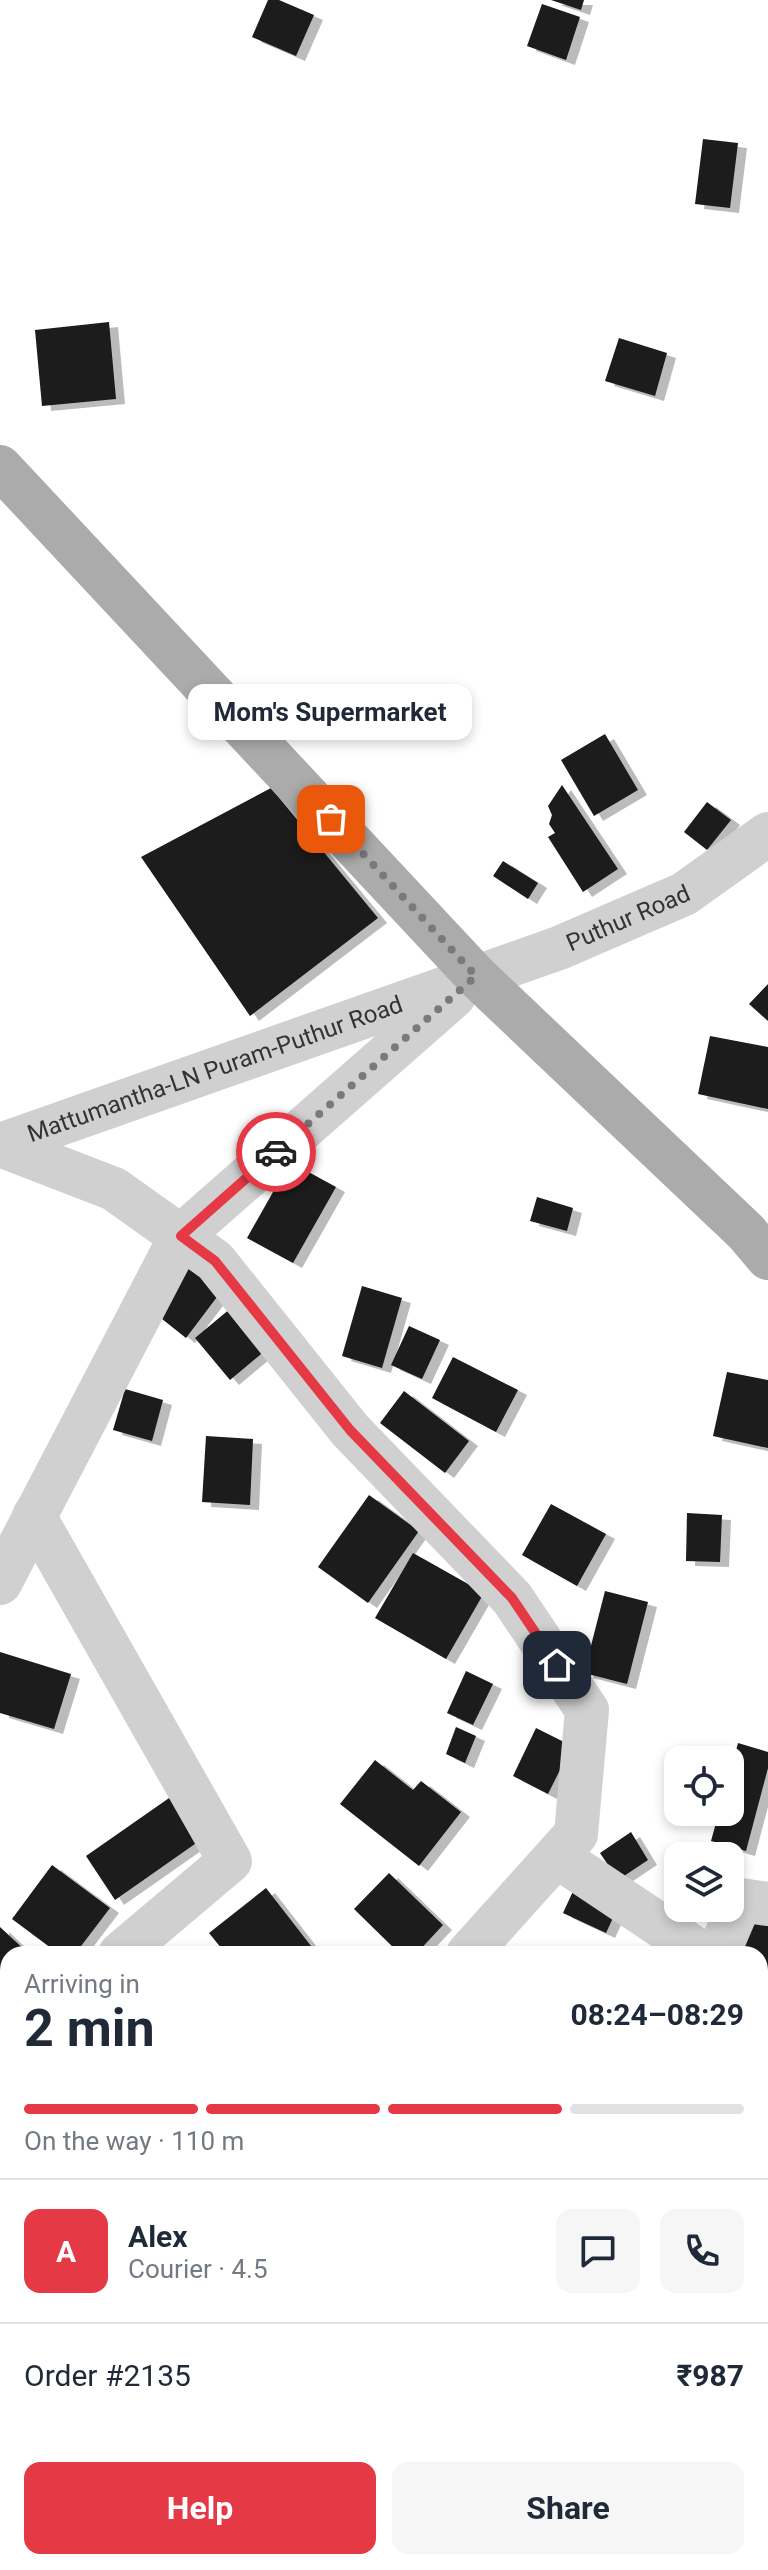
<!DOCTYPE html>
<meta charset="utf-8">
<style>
:root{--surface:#fff;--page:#f6f6f7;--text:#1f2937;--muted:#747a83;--line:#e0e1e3;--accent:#e63946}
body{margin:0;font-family:Roboto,sans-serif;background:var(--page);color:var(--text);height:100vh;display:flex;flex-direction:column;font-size:30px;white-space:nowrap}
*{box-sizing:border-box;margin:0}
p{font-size:26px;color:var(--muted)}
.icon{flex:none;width:44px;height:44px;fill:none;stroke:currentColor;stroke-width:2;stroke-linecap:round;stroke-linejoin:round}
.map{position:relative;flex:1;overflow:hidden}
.side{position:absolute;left:0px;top:1946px;width:768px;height:624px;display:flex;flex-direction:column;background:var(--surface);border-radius:24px 24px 0 0;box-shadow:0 4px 12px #0003}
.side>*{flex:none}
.fabs{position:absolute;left:664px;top:1746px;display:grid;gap:16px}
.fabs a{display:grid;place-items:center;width:80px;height:80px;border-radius:16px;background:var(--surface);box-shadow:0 4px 12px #0003;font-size:40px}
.pin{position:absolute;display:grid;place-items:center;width:68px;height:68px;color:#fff;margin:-34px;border-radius:16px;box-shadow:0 4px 12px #0006}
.courier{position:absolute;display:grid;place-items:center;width:80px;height:80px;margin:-40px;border:6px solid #e63946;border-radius:50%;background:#fff;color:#222;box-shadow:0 2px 10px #0007}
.bubble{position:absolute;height:56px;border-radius:16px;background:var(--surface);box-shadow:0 4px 12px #0003;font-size:26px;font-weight:700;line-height:56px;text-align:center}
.overview em{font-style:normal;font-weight:700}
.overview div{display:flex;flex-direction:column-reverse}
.overview{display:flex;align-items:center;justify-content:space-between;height:136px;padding:0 24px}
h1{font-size:52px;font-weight:700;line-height:60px}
.bar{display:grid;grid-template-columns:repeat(4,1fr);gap:12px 8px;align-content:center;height:96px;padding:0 24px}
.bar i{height:10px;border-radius:6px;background:var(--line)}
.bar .selected{background:var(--accent)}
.bar p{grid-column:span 4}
.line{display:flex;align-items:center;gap:20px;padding:0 24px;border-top:2px solid var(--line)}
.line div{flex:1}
.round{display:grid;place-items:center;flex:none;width:84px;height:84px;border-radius:16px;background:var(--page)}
.cta{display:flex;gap:16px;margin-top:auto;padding:16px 24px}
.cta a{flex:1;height:92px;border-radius:16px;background:var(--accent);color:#fff;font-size:32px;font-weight:700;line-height:92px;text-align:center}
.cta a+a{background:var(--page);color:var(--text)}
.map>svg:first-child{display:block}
.building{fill:#1a1a1a;filter:url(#shadow)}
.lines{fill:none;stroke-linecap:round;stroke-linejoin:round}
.minor{stroke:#d0d0d0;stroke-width:44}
.major{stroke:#ababab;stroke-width:44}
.done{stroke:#7a7a7a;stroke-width:8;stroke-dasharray:0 14.4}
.route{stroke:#e63946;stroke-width:10}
.labels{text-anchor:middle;stroke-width:8;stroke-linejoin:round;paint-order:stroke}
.street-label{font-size:24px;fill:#333;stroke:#fff}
</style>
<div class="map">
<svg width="768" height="2570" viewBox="0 0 768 2570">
<defs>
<filter id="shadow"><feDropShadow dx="9" dy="5" stdDeviation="0" flood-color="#0004"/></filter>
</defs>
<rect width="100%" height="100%" fill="#fff"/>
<path class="building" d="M268,0H279L314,15L296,56L252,37Z
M551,0H584L581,10Z
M542,4L580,17L566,60L527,46Z
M703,139L738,143L730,208L695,204Z
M109,322L116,399L42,406L35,330Z
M619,338L667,353L655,396L605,381Z
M605,734L638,790L594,816L561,760Z
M562,785L618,869L583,892L548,837L555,833L549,824L552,815L548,806Z
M271,788L378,918L250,1016L141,857Z
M707,802L731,820L707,850L684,832Z
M503,861L538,883L528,899L493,876Z
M768,984V1021L749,1004Z
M710,1036L768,1047V1109L698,1094Z
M290,1162L336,1187L293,1263L247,1238Z
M537,1197L573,1208L567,1231L530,1221Z
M188,1263L223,1289L186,1338L152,1311Z
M362,1286L402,1298L382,1368L342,1356Z
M237,1303L272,1345L230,1380L195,1338Z
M409,1326L440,1340L422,1379L391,1365Z
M453,1357L518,1390L496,1432L432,1398Z
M727,1372L768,1380V1448L713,1436Z
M125,1389L163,1400L152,1441L113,1430Z
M404,1391L469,1441L445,1473L380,1423Z
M206,1436L253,1439L250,1505L202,1502Z
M369,1495L419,1531L368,1603L318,1567Z
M551,1504L606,1534L577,1586L522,1555Z
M687,1513L722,1515L720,1562L686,1561Z
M413,1553L484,1593L446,1659L375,1618Z
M605,1591L648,1602L627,1684L584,1673Z
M0,1652L71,1674L54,1729L0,1713Z
M466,1671L493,1684L473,1725L447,1713Z
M456,1727L476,1736L465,1763L446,1754Z
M536,1728L572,1746L548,1794L513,1776Z
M738,1743L768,1752V1768L746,1851L711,1841L719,1812H730V1773Z
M375,1760L413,1790L421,1781L461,1812L419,1866L340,1804Z
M172,1796L202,1839L115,1900L86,1856Z
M631,1832L648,1860L618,1880L600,1853Z
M52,1865L110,1908L75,1954H59L12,1919Z
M389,1873L443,1925L416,1954H400L354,1909Z
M575,1887L618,1907L606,1933L563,1913Z
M266,1888L311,1946L301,1954H226L209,1933Z
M745,1920L768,1926V1996L760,1994V1954H736Z
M0,1927L29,1954H8V1999L0,2008Z
M8,2080V2147L0,2138V2088Z
M760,2124L768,2126V2173L761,2199Z
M8,2256V2278L0,2272Z
M131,2562H171L168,2570H150Z
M424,2562H451L461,2570H417Z"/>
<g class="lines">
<g class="minor">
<path d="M0,1145L114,1189L215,1261L350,1430L512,1598L587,1710L576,1834L468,1954"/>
<path id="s1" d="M0,1145L559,948L684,894L768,834"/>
<path d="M34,1516L230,1861L120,1954"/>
<path d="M0,1583L181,1236L454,996"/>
<path d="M558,1857L703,1954"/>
<path d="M718,1954L741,1900L768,1904"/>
<path d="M0,2056L8,2049"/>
<path d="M0,2558L8,2551"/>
<path d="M507,2562L518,2570"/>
</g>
<path class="major" d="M0,467L476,976L746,1232L768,1258"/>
</g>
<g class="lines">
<path class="done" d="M276,1152L476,976L331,819"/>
<path class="route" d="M276,1152L181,1236L215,1261L350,1430L512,1598L557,1665"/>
</g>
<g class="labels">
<g class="street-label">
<text dy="8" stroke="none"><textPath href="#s1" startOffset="668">Puthur Road</textPath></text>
<text dy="8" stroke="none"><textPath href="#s1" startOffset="228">Mattumantha-LN Puram-Puthur Road</textPath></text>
</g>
</g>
</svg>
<div class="fabs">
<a><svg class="icon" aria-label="locate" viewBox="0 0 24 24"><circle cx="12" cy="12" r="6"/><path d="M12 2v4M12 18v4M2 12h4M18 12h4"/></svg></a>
<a><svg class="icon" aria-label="layers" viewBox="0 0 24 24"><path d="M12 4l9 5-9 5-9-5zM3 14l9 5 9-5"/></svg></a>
</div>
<div class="pin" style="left:331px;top:819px;background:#ea580c"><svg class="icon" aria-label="bag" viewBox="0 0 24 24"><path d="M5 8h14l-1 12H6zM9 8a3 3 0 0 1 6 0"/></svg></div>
<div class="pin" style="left:557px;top:1665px;background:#1f2937"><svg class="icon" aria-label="home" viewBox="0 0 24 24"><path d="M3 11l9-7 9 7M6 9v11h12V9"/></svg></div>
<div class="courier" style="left:276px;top:1152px"><svg class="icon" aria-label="car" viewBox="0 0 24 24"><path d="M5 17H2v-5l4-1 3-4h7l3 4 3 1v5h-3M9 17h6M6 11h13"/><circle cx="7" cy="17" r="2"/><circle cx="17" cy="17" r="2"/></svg></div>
<div class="bubble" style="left:188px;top:684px;width:284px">Mom's Supermarket</div>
<section class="side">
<div class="overview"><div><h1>2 min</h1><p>Arriving in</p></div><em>08:24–08:29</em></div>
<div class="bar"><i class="selected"></i><i class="selected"></i><i class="selected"></i><i></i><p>On the way · 110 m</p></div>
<div class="line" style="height:144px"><b class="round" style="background:var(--accent);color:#fff">A</b><div><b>Alex</b><p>Courier · 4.5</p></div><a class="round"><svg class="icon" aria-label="chat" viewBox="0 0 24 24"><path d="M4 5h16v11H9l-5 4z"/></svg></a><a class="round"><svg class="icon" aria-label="phone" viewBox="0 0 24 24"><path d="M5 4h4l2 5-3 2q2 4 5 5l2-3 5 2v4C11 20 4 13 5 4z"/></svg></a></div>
<div class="line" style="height:104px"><div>Order #2135</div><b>₹987</b></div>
<div class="cta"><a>Help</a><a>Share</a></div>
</section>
</div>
